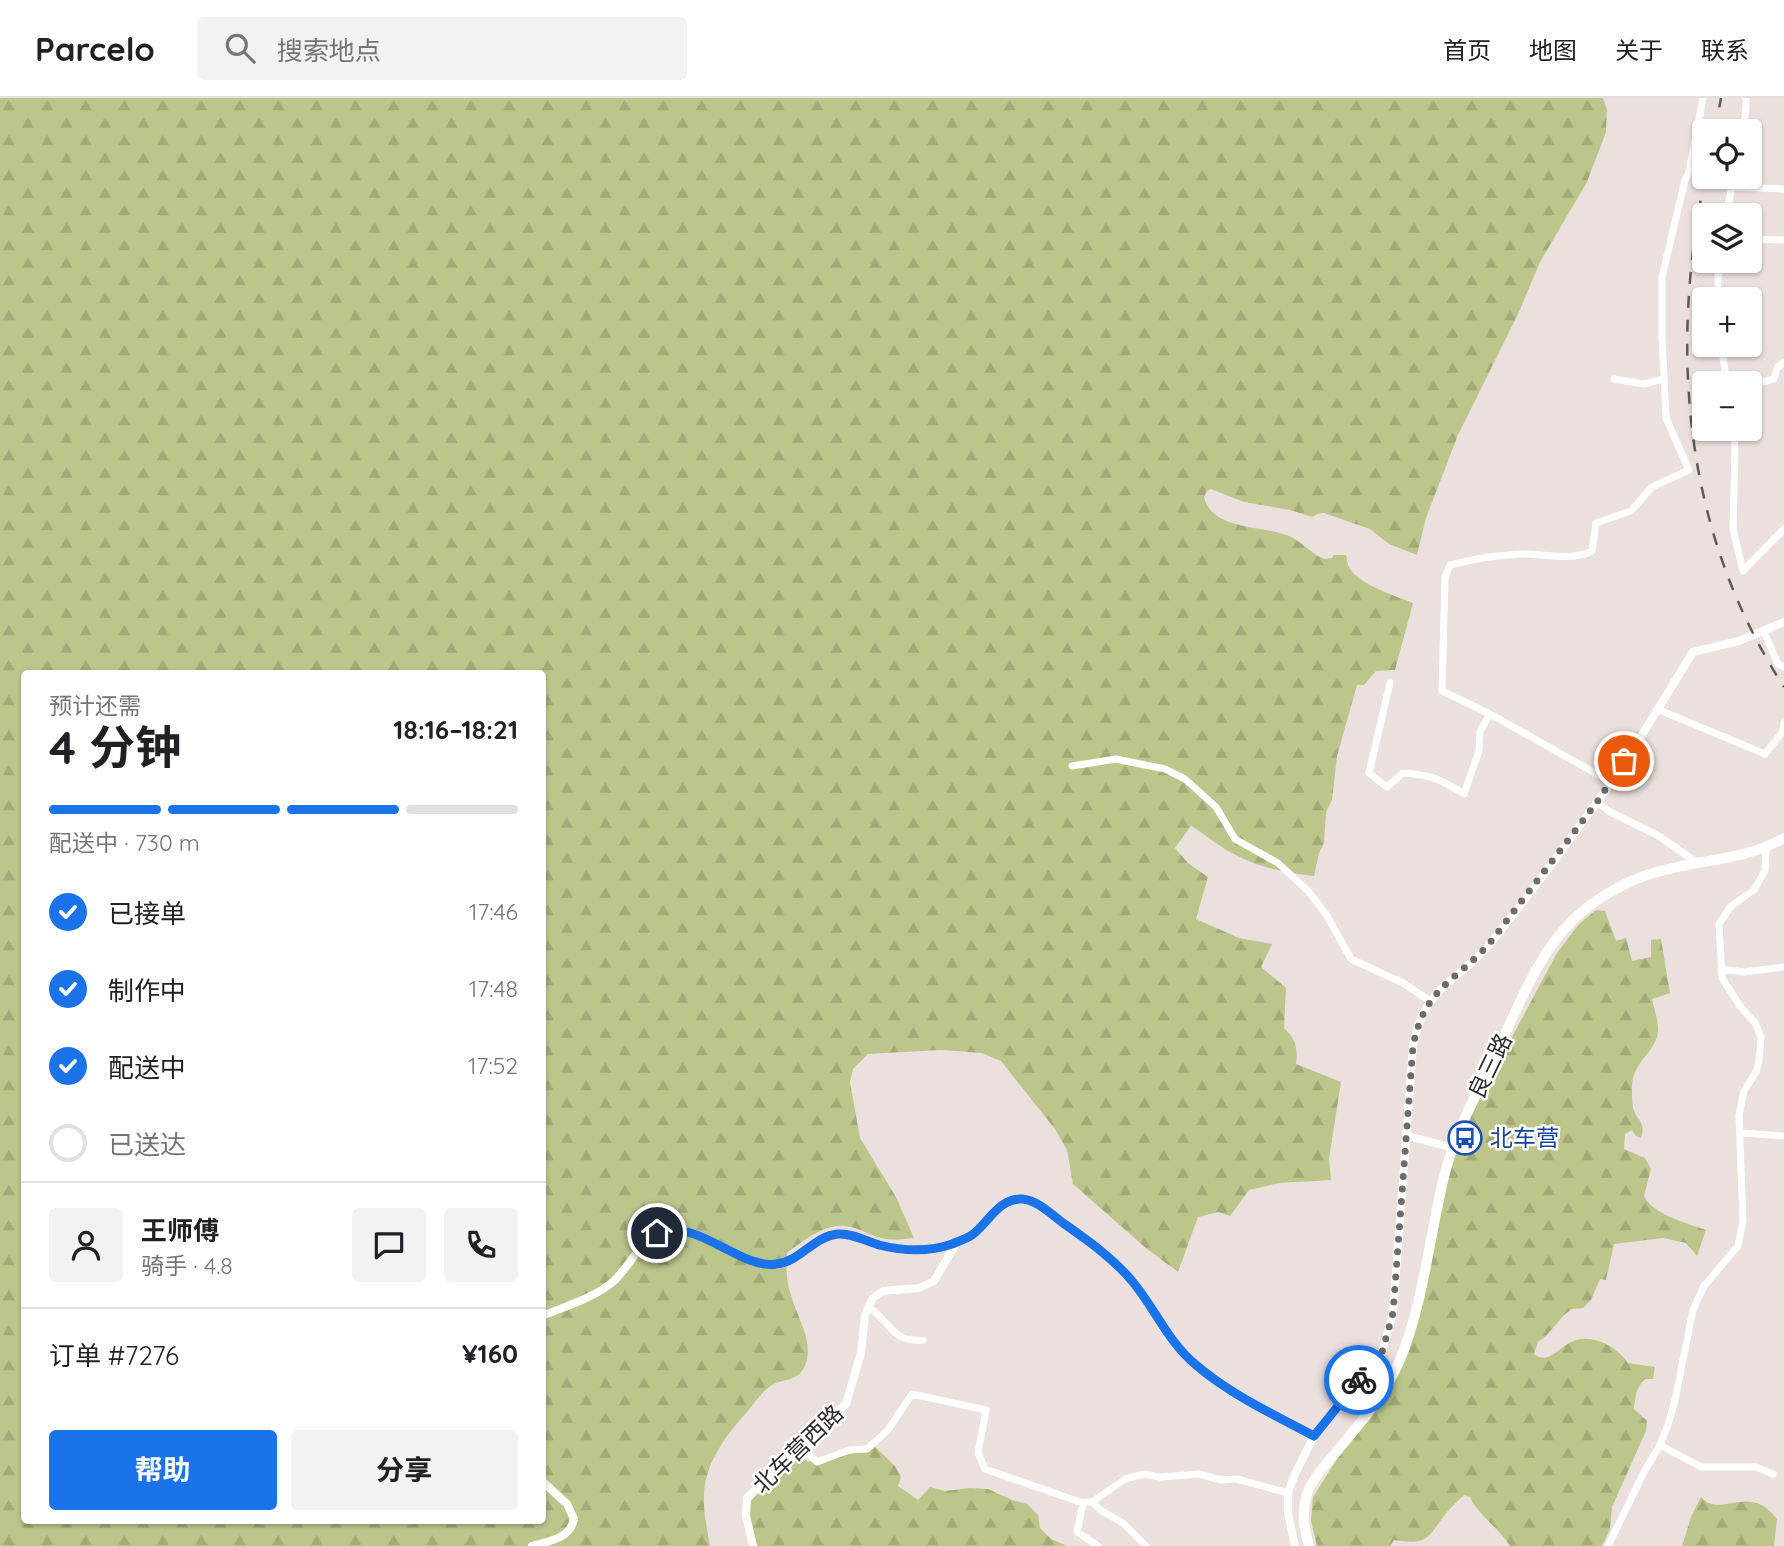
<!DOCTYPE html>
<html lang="zh">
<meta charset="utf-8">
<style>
:root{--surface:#fff;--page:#f2f2f2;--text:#202124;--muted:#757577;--line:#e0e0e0;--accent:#1a73e8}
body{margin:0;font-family:Quicksand,"Noto Sans SC",sans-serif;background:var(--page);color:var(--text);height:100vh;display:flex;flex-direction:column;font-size:26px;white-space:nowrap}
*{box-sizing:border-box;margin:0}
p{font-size:23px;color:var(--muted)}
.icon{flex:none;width:38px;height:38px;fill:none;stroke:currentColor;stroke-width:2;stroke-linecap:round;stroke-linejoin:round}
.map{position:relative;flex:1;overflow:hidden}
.sheet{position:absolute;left:21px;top:572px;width:525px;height:854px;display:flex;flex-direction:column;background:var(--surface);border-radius:7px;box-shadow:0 2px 5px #0004}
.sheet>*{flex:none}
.tools{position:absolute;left:1692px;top:21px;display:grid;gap:14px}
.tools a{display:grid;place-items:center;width:70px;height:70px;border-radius:7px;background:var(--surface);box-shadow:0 2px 5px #0004;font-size:35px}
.pin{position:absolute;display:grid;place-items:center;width:60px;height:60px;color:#fff;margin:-30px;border:4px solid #fff;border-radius:50%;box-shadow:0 2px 7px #0007}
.courier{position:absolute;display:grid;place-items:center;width:70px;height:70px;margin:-35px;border:5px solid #1a73e8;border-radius:50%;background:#fff;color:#222;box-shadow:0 2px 9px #0007}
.head em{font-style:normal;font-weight:700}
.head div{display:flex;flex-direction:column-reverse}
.head{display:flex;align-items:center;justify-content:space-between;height:119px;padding:0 28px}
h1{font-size:46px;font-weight:700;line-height:52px}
.bar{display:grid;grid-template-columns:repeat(4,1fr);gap:10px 7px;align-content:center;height:84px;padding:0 28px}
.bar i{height:9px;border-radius:5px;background:var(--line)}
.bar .on{background:var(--accent)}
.bar p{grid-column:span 4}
.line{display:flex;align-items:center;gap:18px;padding:0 28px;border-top:2px solid var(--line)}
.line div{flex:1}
.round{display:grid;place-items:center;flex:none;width:74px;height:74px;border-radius:7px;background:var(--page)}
ol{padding:0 28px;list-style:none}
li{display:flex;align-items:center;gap:21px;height:77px}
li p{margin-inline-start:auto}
li .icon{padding:7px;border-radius:50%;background:var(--accent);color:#fff;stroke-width:4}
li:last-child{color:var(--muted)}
li i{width:38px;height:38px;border:4px solid var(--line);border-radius:50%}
.primary-button{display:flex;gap:14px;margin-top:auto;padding:14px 28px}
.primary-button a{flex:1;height:80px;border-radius:7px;background:var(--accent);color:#fff;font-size:28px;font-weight:700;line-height:80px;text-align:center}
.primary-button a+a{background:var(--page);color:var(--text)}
header{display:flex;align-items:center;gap:42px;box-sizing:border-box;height:98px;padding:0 35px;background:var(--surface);border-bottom:2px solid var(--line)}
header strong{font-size:33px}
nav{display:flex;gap:38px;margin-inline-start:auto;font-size:24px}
.search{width:490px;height:63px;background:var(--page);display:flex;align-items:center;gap:18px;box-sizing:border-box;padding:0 24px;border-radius:7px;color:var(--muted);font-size:26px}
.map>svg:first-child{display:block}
.forest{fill:url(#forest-firs);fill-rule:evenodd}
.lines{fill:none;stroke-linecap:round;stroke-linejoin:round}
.minor{stroke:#fff;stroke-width:7}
.tertiary{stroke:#fff;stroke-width:8}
.primary{stroke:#fff;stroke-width:10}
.rail{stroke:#5f5a58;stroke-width:2.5;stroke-dasharray:12 12;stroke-linecap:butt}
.done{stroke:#706a68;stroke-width:7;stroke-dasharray:0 12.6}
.route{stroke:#1a73e8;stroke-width:9}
.labels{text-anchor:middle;stroke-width:5;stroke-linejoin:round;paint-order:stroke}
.street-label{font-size:23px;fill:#2e2a29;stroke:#fff}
.transit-label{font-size:23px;fill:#164399;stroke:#fff;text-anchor:start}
</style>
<header>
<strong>Parcelo</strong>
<div class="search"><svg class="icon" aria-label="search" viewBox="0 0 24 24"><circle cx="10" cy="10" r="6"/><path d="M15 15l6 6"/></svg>搜索地点</div>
<nav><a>首页</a><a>地图</a><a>关于</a><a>联系</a></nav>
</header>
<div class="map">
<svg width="1784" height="1448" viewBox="0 0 1784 1448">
<defs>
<pattern id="forest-firs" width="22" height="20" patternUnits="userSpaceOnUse" patternTransform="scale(1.75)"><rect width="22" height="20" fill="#bcc68b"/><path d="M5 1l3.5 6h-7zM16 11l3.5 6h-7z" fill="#a2aa78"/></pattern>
</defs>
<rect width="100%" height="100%" fill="#ebe0dd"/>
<path class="forest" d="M0,0H1603L1607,12L1606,34L1587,84L1540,164L1519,214L1458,337L1426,420L1417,457L1389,446L1370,431L1324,415L1317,416L1312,419L1290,412L1244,404L1211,391L1207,393L1204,399C1212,434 1266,426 1293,440C1304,446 1313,457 1325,461L1332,460L1334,457H1346C1347,460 1347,464 1348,467C1354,485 1396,498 1413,505L1395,572L1376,573L1364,587H1357L1337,658L1332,702L1326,714L1324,745L1319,755L1314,778C1287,774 1262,771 1238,758C1222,751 1206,737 1191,728L1175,750L1188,765L1208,779L1196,821L1239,840L1272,846L1261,869L1286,890L1284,930C1296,942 1298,949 1296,966L1341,984L1329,1061L1331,1082L1279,1085L1249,1092L1230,1118L1218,1114L1198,1119L1178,1174L1147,1151L1073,1086L1067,1052L1055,1031L1001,963L982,955L940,952L868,956L853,971L850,984L860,1040L896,1099L914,1140C903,1141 892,1143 881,1140C869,1137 858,1129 845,1128C824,1126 803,1143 787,1155C786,1170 786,1183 791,1197C797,1220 816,1246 804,1270C797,1283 783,1281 772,1287C762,1293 754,1306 746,1315C724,1340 702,1369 704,1405C704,1419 708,1434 710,1448H0ZM24,576H542V1423H24Z
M1596,812L1605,813L1616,843L1626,840L1632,863L1651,859V842L1661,841L1670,895L1652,901C1654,911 1659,924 1658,934C1656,954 1633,963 1632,988C1632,994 1632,1004 1633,1010C1637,1024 1646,1022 1641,1040L1636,1038L1632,1032L1625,1036L1624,1051L1645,1060L1651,1071L1644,1098C1653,1117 1687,1125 1706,1132L1697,1158L1686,1145L1663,1140L1614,1146L1606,1182L1600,1181L1591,1202L1583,1210L1572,1211L1564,1217L1546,1238L1538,1244L1534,1256C1539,1260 1544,1261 1550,1258C1558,1254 1565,1246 1574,1243C1593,1235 1617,1249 1628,1265L1655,1269L1653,1281H1645C1636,1289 1635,1300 1634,1311L1647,1323L1646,1333L1612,1409L1610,1431L1602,1448H1510C1499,1430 1479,1418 1470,1399L1464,1397C1458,1403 1452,1408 1447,1414C1428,1438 1430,1448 1394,1442L1390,1448H1317L1311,1423L1313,1399L1337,1361L1382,1304L1399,1275L1448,1077L1459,1045L1483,993L1557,855L1579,826Z
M871,1345L895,1368L901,1379L898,1388L918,1402L930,1389L945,1393L970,1390L988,1391L1012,1402L1027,1406L1038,1417L1040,1430L1051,1441L1067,1448H751L749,1405L796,1353L808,1364C832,1357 851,1361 871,1345Z
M1701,1399C1721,1422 1749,1383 1777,1421L1774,1448H1682L1691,1419Z"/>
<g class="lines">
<path class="minor" d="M1743,33C1744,22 1747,10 1746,0
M1732,89L1784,91
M1726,117L1734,79
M1750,141L1784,142
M1717,201L1719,163
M1721,247L1727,285
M1614,281L1644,286L1663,281
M1750,287L1774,281L1777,270L1784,264
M1733,331L1735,351L1733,431L1743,473L1784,431
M1764,534L1778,566L1784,569
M1390,585L1369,675L1387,689L1403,675C1432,677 1440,681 1464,696L1479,653L1480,633L1490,616
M1657,611L1765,656L1783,633L1784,625
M1072,668L1116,661L1165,671L1185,681L1216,709L1235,741L1278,765L1309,794L1326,816L1351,861L1403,885L1430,903
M1611,684L1490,616L1442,593L1445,479L1450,467C1473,461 1496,457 1521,456C1544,455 1569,464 1592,453L1596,425L1631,413L1652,389L1689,372L1666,320L1662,239V179L1685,82L1689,74L1703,0
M1597,704L1610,714L1657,737L1698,765
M1721,871L1744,874L1784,869
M1741,1035L1784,1038
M868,1209C891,1223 891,1245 923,1242
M1660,1347L1701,1369H1756L1773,1376
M801,1349L817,1364L849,1352L867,1351L888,1332L912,1296L986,1312L978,1355L985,1371L1083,1405
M1092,1404L1102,1413L1123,1425L1146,1448
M1098,1448L1077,1434L1083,1405L1092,1404L1125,1381L1144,1376L1160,1379L1199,1376L1221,1382L1237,1381L1288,1395
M1608,1448L1644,1374L1660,1347L1668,1327L1675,1302L1693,1212L1704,1188L1738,1148L1743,1123L1739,1017L1744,993L1756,974L1759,963L1761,940L1756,926L1740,908L1722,880L1719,826L1731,808L1754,792L1765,773L1766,750"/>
<path class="tertiary" d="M1406,1040L1412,1039L1453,1050
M542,1218C566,1208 594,1200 614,1183C630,1168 644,1136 666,1132C701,1127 737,1165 772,1167C798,1168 812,1138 838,1136C852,1135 865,1143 879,1147C905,1154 931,1153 957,1144
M532,1448C549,1443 570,1441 574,1421L567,1406L542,1383
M753,1448L746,1418L747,1400L846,1306L861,1255L865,1217L873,1200L883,1193L919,1190L934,1183L957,1144L971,1137L997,1111L1017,1101L1034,1104L1108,1159L1131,1182L1148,1204L1168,1239L1196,1268L1232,1295L1314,1338
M1295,1448L1288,1415V1395L1294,1378L1314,1338L1381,1258L1393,1215L1413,948C1425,887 1453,888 1488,848C1526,803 1560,754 1595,707C1631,658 1661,605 1693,554L1739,543L1784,524"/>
<path class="primary" d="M1309,1448C1304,1430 1301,1415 1307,1396C1312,1380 1327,1366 1337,1353C1361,1324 1385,1297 1400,1262C1423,1206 1429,1142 1443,1083C1453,1038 1476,997 1496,956C1518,910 1537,856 1575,820C1602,795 1637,777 1673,770C1711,761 1749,760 1784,740"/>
<path class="rail" d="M1715,33L1721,0
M1705,79C1669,255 1684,435 1784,589"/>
</g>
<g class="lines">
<path class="done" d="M1359,1282L1381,1258L1393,1215L1413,948C1425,889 1453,886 1489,846L1597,704L1624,663"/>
<path class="route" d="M657,1135C697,1119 740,1172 777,1166C801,1163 814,1138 838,1136C852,1135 866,1143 879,1147C903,1153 929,1154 952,1146C959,1143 966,1141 972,1137C988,1125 999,1100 1022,1101C1037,1102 1051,1116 1063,1125C1087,1142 1113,1160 1132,1183C1155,1210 1167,1243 1196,1267C1231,1297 1273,1316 1314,1338L1359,1282"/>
</g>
<defs>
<symbol id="bus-ring" viewBox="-11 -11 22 22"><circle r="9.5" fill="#fff" stroke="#1a4fb4" stroke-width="1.5"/><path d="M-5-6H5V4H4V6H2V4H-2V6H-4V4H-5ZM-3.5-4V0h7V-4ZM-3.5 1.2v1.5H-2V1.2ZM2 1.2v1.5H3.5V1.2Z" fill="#1a4fb4"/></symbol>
</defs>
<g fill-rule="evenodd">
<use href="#bus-ring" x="1446" y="1021" width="38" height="38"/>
</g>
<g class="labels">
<g class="street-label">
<text transform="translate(1490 968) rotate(-64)" y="8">良三路</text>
<text transform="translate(798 1351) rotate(-44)" y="8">北车营西路</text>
</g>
<g class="transit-label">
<text x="1490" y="1048">北车营</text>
</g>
</g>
</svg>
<div class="tools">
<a><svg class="icon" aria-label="locate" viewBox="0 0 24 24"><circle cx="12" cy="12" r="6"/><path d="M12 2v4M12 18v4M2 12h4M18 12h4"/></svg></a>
<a><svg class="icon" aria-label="layers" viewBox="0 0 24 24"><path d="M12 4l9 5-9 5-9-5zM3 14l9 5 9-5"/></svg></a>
<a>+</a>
<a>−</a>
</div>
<div class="pin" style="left:1624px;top:663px;background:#ea580c"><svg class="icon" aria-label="bag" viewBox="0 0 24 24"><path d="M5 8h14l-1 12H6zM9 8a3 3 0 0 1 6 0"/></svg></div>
<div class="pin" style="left:657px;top:1135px;background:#1f2937"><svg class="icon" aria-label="home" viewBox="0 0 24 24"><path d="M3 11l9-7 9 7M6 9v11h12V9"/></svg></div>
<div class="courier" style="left:1359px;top:1282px"><svg class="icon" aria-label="bike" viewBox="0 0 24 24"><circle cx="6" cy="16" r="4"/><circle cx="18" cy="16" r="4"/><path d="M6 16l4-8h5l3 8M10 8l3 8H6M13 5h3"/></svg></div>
<section class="sheet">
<div class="head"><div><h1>4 分钟</h1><p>预计还需</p></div><em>18:16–18:21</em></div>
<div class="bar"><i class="on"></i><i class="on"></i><i class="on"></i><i></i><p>配送中 · 730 m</p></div>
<ol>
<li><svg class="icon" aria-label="check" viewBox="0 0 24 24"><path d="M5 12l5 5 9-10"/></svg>已接单<p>17:46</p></li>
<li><svg class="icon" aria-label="check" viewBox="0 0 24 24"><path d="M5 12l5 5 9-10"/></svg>制作中<p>17:48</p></li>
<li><svg class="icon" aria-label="check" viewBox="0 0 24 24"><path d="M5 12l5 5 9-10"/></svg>配送中<p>17:52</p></li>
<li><i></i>已送达</li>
</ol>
<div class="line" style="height:126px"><a class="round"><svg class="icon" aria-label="person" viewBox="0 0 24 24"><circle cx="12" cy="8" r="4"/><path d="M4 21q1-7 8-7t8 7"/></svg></a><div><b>王师傅</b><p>骑手 · 4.8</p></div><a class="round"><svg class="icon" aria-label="chat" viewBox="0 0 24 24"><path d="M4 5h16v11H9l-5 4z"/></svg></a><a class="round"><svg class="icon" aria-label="phone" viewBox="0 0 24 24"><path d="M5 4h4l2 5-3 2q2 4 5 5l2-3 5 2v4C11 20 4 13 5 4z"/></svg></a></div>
<div class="line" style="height:91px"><div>订单 #7276</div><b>¥160</b></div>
<div class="primary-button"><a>帮助</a><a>分享</a></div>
</section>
</div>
